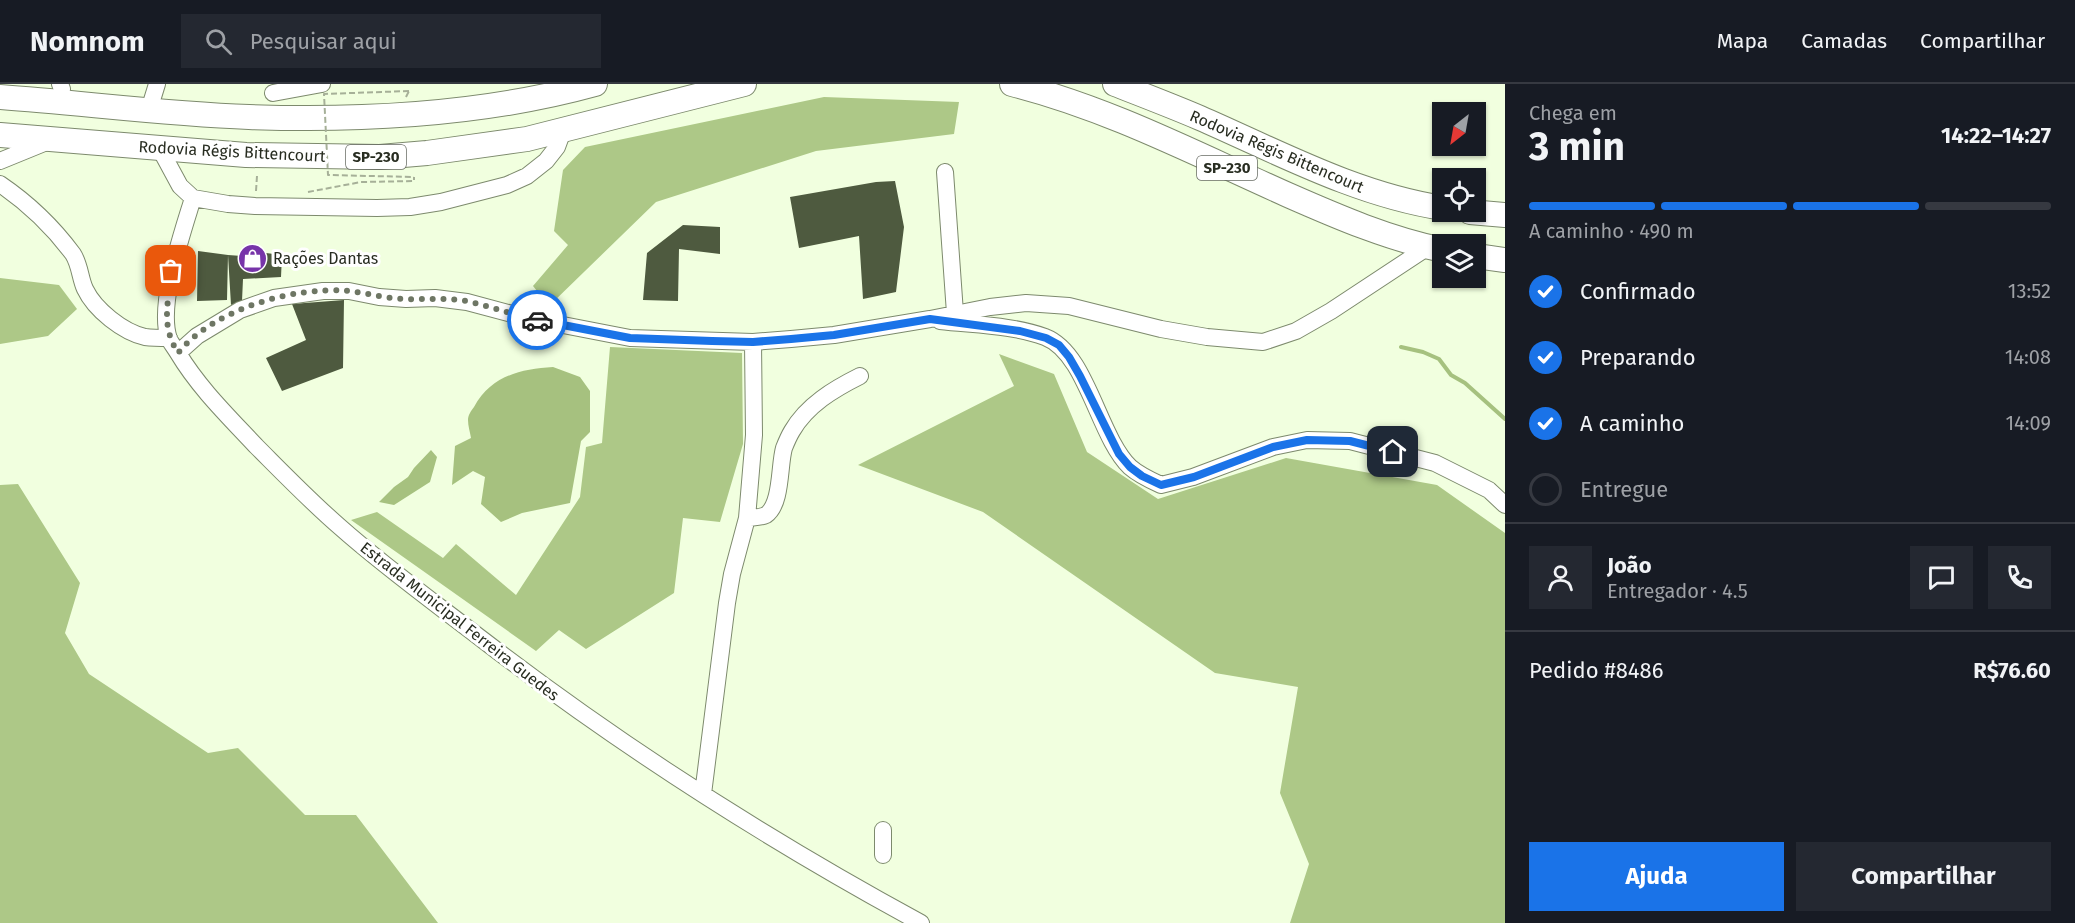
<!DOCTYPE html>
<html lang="pt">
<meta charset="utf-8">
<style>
:root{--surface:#171b24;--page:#242831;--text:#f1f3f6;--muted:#9ea1a6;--line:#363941;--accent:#1a73e8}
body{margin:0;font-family:"Fira Sans",sans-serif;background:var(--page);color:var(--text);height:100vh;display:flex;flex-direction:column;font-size:22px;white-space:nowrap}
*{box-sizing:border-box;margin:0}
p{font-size:20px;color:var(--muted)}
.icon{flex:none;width:33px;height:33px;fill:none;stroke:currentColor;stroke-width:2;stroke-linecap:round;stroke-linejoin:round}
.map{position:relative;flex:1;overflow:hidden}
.details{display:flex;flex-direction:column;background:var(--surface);width:570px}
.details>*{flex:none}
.needle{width:39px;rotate:211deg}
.buttons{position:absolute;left:1432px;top:18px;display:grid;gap:12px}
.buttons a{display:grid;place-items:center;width:54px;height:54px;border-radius:0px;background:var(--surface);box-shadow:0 2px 4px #0004;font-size:30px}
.pin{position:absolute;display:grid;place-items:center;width:51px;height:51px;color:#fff;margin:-26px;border-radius:12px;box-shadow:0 3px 9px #0006}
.courier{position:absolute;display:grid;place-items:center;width:60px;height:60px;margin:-30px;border:4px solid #1a73e8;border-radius:50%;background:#fff;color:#222;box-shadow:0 2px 8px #0007}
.overview em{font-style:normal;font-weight:700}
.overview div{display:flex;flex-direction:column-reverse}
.overview{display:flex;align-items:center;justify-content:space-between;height:102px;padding:0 24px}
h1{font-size:39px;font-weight:700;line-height:45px}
.bar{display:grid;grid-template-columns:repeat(4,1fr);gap:9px 6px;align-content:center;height:72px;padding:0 24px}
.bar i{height:8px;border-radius:4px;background:var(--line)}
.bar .selected{background:var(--accent)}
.bar p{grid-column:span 4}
.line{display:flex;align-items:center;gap:15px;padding:0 24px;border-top:2px solid var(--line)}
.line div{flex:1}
.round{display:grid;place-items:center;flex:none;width:63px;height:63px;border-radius:0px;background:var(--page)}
ol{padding:0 24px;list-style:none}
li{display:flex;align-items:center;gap:18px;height:66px}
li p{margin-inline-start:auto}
li .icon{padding:6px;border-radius:50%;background:var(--accent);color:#fff;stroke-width:4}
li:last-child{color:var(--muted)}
li i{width:33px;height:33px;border:3px solid var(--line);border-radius:50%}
.action{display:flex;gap:12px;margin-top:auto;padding:12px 24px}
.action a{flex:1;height:69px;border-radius:0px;background:var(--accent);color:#fff;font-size:24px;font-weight:700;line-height:69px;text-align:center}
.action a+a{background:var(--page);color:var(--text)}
header{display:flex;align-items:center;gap:36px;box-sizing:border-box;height:84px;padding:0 30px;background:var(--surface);border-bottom:2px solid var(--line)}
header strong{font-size:28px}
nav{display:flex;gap:33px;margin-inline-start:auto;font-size:21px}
.search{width:420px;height:54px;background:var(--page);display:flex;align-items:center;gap:15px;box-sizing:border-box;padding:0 21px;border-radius:0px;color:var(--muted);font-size:22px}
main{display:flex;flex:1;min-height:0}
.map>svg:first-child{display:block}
.forest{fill:#adc887}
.water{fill:#a6c17f}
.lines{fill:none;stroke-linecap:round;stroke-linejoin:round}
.stream{stroke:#a6c17f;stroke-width:4}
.building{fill:#4e5a3f}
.minor-casing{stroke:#7d8a6d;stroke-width:18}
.highway-casing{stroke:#7d8a6d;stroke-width:26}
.path{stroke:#a6b098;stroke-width:2;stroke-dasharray:6 3;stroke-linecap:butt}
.minor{stroke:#fff;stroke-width:16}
.highway{stroke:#fff;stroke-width:24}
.path-bridge{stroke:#a6b098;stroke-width:2;stroke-dasharray:6 3;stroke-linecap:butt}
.done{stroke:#6e7664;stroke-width:6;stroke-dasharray:0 10.8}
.route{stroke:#1a73e8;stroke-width:8}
.labels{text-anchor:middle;stroke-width:6;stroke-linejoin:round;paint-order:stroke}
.shield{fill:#fff;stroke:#686c64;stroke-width:1.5}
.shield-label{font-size:15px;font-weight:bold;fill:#282d21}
.street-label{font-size:16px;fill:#282d21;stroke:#fff}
.poi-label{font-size:16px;fill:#282d21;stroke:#fff;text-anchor:start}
</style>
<header>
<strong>Nomnom</strong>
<div class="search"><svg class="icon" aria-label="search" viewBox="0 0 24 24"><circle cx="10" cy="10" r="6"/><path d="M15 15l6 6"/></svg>Pesquisar aqui</div>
<nav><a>Mapa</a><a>Camadas</a><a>Compartilhar</a></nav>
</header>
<main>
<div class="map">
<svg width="1505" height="839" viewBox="0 0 1505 839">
<rect width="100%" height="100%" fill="#f1ffdf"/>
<path class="forest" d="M824,13L959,18L954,50L816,67L656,118L549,222L533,202L568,161L554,147L563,86L585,63Z
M0,194L59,201L77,225L48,252L0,260Z
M610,263L742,269L743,360L720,438L683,434L674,509L586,565L559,546L536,567L351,436L377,428L443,474L456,460L516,511L580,413L586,363L602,359Z
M999,270L1054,290L1087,368L1158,415L1286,374L1437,401L1505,449V839H1290L1309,780L1280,709L1298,603L1215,589L983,428L858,381L1014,302Z
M18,400L80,499L65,549L89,590L208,669L238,664L305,731H356L438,839H0V401Z"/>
<path class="water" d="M553,283L580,293L590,307V348L581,357L570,419L522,429L501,438L481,420L485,393L473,387L452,401L455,362L471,354C470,348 468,342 468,336C468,331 471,327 474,323C491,292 520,285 553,283Z
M431,366L437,373L430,398L394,421L379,418L394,403L408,393L414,384Z"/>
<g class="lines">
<path class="stream" d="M1401,263L1423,268L1439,275L1451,291L1465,299L1505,335"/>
</g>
<path class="building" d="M895,97L904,143L896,208L863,215L859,152L799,164L790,113L876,98Z
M683,141L720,143V170L679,165L678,217L643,216L647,169Z
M242,166L282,171L281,193L243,195L242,217L231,221L228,171L242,172Z
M198,167L228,171L227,216L197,217Z
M344,216L343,284L282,307L266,274L306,256L292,220Z"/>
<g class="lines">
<defs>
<path id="minor" d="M273,9L322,0
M58,17L62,5L60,0
M149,26L157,0
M160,65L180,102L193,114L228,120L255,122L377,124L410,123L441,118L507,101L527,92L546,77L557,63L564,44
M0,77L49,57
M945,88L955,229
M0,100C28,119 53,143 73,170C80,181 80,194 85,205C95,226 123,248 145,253C153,254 161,254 169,254
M193,114C183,147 157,221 169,255C171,259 175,264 178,269C199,304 228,332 256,362C283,389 310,417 340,443C385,483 435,519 483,556C621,662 768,756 921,839
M940,237C974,241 1013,241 1045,253C1087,269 1098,352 1130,383C1139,391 1150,396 1161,401L1193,393L1273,363L1307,356L1350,357L1435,379L1489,406L1505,421
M178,269L197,252L240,226L274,214L323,207H349L379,213L406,215L435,214L467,218L527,234L630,254L753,258L791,255L834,251L930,235L990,223L1026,219L1069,222L1161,245L1207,253L1263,258L1296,247L1331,227L1428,163
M747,434C753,433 760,434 766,431C782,420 779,381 784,364C786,359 789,352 792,347C807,321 834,305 860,292
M703,710L727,519L732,490L747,434L754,351L753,258
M883,771V746"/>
<path id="highway" d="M1012,0C1108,24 1198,71 1288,111C1338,133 1389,155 1443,166
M1115,0C1143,11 1172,22 1200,34C1278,68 1357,111 1443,124
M0,13C83,19 165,30 249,33C364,37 483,31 595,0
M0,51L246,71L380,73L427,69L527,55L744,0
M1470,128L1505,131
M1476,172L1505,176"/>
</defs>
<use href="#minor" class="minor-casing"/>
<use href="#highway" class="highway-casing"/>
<path class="path" d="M406,13L409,7
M256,107L257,92
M308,108L361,98L414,97V93"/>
<use href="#minor" class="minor"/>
<use href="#highway" class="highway"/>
<path class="path-bridge" d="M409,7L324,10L328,91L414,93"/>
</g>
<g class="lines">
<path class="done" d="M171,187C169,219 160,240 178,269C214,225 294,202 349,207C367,209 384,214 403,215C424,216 445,213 466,217C490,222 513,231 537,236"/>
<path class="route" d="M537,236L630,254L712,257L753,258L791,255L834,251L930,235L1020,247L1046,254L1059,261L1069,273L1080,292L1119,370L1130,383L1142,392L1161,401L1194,393L1273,363L1307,356L1350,357L1393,368"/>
</g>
<defs>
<symbol id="shop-disc" viewBox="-11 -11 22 22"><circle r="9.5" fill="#7734a9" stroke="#fff"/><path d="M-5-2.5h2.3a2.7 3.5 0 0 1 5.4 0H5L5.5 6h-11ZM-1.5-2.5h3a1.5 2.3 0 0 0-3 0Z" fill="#fff"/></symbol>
</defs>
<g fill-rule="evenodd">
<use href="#shop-disc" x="236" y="158" width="33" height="33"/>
</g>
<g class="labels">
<g class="shield">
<rect x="346" y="61" width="60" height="24" rx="4.5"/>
<rect x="1197" y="72" width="60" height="24" rx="4.5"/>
</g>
<g class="shield-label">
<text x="376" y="78">SP-230</text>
<text x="1227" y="89">SP-230</text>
</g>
<g class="street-label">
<text transform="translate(232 67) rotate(3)" y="6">Rodovia Régis Bittencourt</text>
<text transform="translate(1277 67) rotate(23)" y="6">Rodovia Régis Bittencourt</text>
<text transform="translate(460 537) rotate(38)" y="6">Estrada Municipal Ferreira Guedes</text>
</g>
<g class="poi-label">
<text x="273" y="180">Rações Dantas</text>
</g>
</g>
</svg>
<div class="buttons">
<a><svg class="needle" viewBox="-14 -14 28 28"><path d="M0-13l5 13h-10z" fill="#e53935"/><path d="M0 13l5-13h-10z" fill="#9ea1a6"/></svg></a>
<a><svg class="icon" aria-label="locate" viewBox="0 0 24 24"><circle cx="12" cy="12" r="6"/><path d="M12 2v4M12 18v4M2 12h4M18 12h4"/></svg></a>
<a><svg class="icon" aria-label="layers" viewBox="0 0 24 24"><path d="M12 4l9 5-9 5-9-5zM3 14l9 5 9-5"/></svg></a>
</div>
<div class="pin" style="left:171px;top:187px;background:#ea580c"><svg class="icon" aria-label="bag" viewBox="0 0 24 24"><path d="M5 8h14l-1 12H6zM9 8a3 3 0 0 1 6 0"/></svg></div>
<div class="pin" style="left:1393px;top:368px;background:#1f2937"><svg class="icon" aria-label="home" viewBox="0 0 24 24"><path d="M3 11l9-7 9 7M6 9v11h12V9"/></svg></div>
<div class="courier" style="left:537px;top:236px"><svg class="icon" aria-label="car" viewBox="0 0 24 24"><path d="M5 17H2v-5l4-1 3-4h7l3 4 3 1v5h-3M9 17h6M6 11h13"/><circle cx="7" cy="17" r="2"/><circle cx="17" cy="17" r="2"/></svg></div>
</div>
<section class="details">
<div class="overview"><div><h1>3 min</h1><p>Chega em</p></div><em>14:22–14:27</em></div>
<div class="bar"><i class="selected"></i><i class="selected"></i><i class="selected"></i><i></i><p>A caminho · 490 m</p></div>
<ol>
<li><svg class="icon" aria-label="check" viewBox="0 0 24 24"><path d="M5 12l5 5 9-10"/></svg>Confirmado<p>13:52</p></li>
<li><svg class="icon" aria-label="check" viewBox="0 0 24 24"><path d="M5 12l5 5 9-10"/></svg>Preparando<p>14:08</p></li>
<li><svg class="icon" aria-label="check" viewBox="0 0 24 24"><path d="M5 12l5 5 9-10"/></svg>A caminho<p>14:09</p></li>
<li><i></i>Entregue</li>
</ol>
<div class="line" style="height:108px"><a class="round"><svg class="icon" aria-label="person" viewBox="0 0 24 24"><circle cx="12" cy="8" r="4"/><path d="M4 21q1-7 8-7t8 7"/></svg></a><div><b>João</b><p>Entregador · 4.5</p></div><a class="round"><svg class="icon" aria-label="chat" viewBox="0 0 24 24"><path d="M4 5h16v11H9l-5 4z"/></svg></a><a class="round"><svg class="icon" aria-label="phone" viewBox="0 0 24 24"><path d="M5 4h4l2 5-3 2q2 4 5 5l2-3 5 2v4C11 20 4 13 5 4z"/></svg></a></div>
<div class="line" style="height:78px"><div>Pedido #8486</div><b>R$76.60</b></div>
<div class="action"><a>Ajuda</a><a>Compartilhar</a></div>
</section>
</main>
